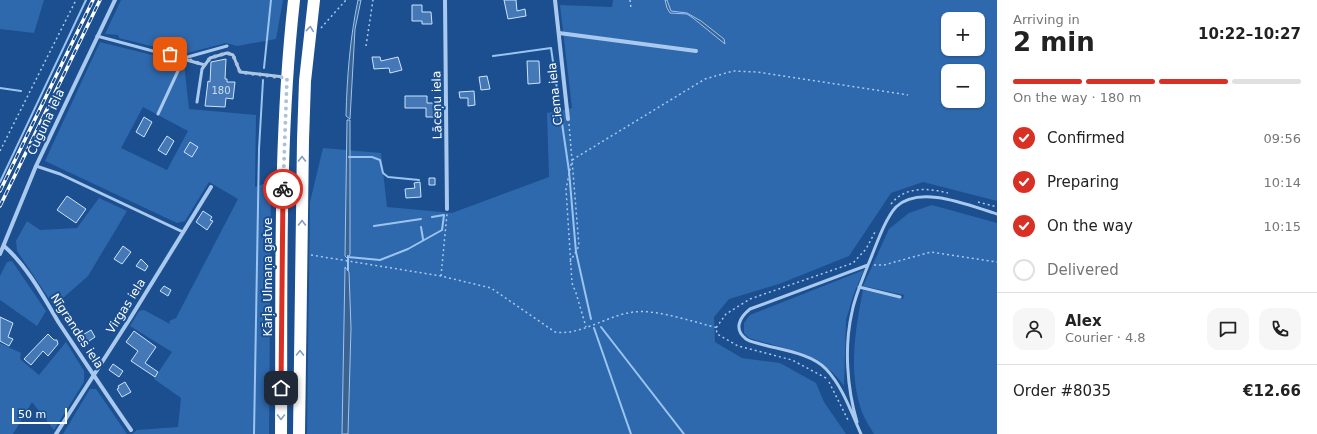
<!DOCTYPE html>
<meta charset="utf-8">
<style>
:root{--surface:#fff;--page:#f6f6f6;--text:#222;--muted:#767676;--line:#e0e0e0;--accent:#d93025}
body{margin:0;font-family:"DejaVu Sans",sans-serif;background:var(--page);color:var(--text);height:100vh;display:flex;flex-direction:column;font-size:15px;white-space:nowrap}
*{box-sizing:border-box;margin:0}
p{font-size:13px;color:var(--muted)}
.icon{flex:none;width:22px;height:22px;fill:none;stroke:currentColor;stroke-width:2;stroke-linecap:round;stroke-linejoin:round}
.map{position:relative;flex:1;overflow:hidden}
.drawer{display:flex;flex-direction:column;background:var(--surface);width:320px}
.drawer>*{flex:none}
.fabs{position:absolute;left:941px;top:12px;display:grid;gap:8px}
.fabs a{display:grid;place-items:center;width:44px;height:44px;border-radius:8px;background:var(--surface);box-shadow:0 1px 3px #0004;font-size:20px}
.scale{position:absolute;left:12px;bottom:10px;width:55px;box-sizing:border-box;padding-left:4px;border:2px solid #fff;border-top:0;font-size:11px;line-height:14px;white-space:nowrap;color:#fff;-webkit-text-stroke:3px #1b4f8f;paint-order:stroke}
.pin{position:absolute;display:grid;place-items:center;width:34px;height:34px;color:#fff;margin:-17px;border-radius:8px;box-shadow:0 2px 6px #0006}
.courier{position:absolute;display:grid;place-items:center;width:40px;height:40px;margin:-20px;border:3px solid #d93025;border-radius:50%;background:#fff;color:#222;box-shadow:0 1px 5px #0007}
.summary em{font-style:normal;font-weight:700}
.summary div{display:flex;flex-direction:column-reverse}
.summary{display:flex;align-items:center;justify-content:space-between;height:68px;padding:0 16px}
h1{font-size:26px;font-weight:700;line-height:30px}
.bar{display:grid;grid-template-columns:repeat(4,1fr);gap:6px 4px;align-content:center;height:48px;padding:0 16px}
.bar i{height:5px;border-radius:3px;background:var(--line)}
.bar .current{background:var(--accent)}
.bar p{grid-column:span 4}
.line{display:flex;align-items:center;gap:10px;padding:0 16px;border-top:1px solid var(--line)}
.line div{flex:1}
.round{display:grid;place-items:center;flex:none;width:42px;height:42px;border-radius:12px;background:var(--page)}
ol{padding:0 16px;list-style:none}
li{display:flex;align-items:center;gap:12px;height:44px}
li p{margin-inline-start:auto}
li .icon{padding:4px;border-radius:50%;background:var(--accent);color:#fff;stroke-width:4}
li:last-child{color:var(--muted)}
li i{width:22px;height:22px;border:2px solid var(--line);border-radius:50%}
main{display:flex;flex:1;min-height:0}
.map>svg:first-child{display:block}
.green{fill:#2e69ad;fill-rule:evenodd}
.water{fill:#3c6290;stroke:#9cc4f0}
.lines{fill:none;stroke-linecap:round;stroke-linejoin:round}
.stream{stroke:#9cc4f0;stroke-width:2}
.building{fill:#4478b7;stroke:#cfe3fa}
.path{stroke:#a9c9ee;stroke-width:1.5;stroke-dasharray:2 3;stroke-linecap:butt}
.lane{stroke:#a9c9ee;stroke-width:3}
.street{stroke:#a9c9ee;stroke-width:4}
.highway{stroke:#fff;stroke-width:12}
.rail-casing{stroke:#fff;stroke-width:3.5}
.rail{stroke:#1b4f8f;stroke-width:2;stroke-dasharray:6;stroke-linecap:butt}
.oneway{stroke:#829ec1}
.done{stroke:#afc1d8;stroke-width:4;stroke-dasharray:0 7.2}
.route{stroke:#d93025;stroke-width:5}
.labels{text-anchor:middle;stroke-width:4;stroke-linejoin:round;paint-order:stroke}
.number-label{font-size:10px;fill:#d0dded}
.street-label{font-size:12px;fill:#fff;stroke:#1b4f8f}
</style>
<main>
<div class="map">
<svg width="997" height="434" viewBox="0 0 997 434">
<rect width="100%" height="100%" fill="#1b4f8f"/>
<path class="green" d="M0,0H44L34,33L0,29Z
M121,0H283L276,39L237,46L226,43L183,54L119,38L118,35L105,34Z
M613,0H997V201L923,182L891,193L849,256L779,284L729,299L714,317L715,342L742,358L780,363L816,383L824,402L846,434H307L310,202L323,148L381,153L387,207L452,213L549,177L547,113L572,108L560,5L612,7ZM948,19H978V49H948ZM948,71H978V101H948Z
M100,42L184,63L189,109L256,115L255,187L271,181L269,434H132L137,430L178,427L181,398L154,379L172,352L130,326L139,311L144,310L170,324L169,321L176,318L238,199L209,182L185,221L177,223L45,161ZM143,107L188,131L167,170L121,148Z
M99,198L127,211L88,276L54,306L17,251L16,241L27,221L40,230L77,228Z
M932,205L997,223V434H874C870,427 865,420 862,412C848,373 855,330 863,290L903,299L904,295L863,286L889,229L909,213Z
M12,261L46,311L37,326L0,300V276L7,262Z
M864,270L854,293L846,320L844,386C824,355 782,348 749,338L744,333V323L750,315Z
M66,342L84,371V382L54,430L32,402L13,434H0V343L21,353L20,359L39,375Z
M90,389H96L127,434H63Z"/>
<path class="water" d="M358,0H361L355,29L350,119L346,116C347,77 350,38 358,0Z
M665,0H667L671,11L687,13L701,21L724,39L725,44L693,18L687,14L670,13L667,8Z
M347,120H350V255L347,258L345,256Z
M345,267L349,272L351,328L348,434H342Z"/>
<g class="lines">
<path class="stream" d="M493,56L551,48L569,171L576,252L591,319
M264,68L271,0
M0,88L21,91
M349,157H372L380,160L383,173L388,177L419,180
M0,182L86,0
M374,226L421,219
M421,227L423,239
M348,257L380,260L408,249L442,230L444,215L432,217
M348,270V256
M601,327L684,434
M594,328L631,434
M254,434L259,149L263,80"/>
</g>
<path class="building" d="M504,0H516L517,11L525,9L526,16L508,19Z
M412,5H422V12H431L432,24H422V21H412Z
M372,57H380L381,61L398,57L402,70L390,73L389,68L374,69Z
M226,59L225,79H227V82H235L233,99L226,98L225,107L205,106L208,81L210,82L211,62Z
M527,61H539L540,83L528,84Z
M487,76L490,89L481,90L479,77Z
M474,91L475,105L468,106V98H460L459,92Z
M405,96H427V103H439L440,117H426V108H405Z
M144,117L152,122L144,137L136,132Z
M167,136L174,141L166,155L158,150Z
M190,142L198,147L192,157L184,152Z
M429,178H435V185H429Z
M420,182L421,197L406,198L405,189L415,188L414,183Z
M67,196L86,209L76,223L57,210Z
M203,211L212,217L210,220L213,221L207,230L196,222Z
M123,246L131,252L122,264L114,259Z
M141,259L148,266L145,271L136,266Z
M164,286L171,290L168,296L160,291Z
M0,317L13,323L8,337L13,339L9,346L0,341Z
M91,330L95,337L86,343L81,336Z
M134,331L156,347L145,363L158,372L155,377L131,361L138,351L126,342Z
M48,334L54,340H57L58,344L48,356L43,351L31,365L24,359Z
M113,364L123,371L119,377L109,370Z
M125,382L131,392L122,397L117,389L119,388L118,386Z"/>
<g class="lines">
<path class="path" d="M630,0L631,8
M321,28L346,0
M366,46L373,0
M569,124L572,160L566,189L572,283L576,293L586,327
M0,151L76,0
M978,202L997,207
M891,204C905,186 928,188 948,193
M311,255L441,276L491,288L555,332C581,336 607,315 634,312C658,309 696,323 719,328
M570,262L579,246L572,160L705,79L733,71L757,72L908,95
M874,265H884L931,252L997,262
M441,276L447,214
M826,378L792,360L738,346L717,334L716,328L726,314L750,299L853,263L866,249L875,232
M829,382L849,422"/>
<path class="lane" d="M97,36L205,65
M197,102L202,69L210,58L227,53L233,55L240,72L284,77
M158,114L184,58L227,46
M36,166L60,174L183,232
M859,287L900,297
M857,422C847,388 844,347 852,312C855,296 862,281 868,265
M861,434C851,412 843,387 826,369C812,354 783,350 764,345C758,343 750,342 746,339C733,329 740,317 750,309L868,265C875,249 884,220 896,207C920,184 970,206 997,214"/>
<path class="street" d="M445,0L447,209
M555,0L568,119
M559,33L696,51
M4,246C27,266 43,296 59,323C83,359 106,394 131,430
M0,254L36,166L115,0
M56,434L131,317L211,187"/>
<path class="highway" d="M281,434C282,289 278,144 294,0
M299,434L303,140L305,81L314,0"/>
<defs>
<path id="rail" d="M0,191L93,0
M0,206L100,0"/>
</defs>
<use href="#rail" class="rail-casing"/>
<use href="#rail" class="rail"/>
</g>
<defs><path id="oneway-chevron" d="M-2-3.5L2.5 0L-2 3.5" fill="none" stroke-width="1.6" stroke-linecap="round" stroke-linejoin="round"/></defs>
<g class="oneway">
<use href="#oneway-chevron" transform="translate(310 29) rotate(-84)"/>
<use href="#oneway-chevron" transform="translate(302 159) rotate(-90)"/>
<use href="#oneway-chevron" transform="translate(302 223) rotate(-90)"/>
<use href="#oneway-chevron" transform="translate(300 353) rotate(-89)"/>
<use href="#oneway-chevron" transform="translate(281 417) rotate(91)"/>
</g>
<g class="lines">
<path class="done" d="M170,54L205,65L210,58L227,53L233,55L240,72L287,78L283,189"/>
<path class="route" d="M281,388L283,189"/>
</g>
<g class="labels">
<g class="number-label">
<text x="221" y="94">180</text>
</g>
<g class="street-label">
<text transform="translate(555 94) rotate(-96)" y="4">Ciema iela</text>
<text transform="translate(437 105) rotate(-91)" y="4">Lāceņu iela</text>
<text transform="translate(46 122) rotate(-65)" y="4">Čuguna iela</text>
<text transform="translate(268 277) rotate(-90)" y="4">Kārļa Ulmaņa gatve</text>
<text transform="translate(126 306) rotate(-58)" y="4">Virgas iela</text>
<text transform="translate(77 331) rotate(57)" y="4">Nīgrandes iela</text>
</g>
</g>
</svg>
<div class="fabs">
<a>+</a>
<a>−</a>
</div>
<div class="scale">50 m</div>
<div class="pin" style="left:170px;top:54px;background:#ea580c"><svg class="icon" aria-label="bag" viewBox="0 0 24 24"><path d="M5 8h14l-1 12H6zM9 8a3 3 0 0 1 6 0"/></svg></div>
<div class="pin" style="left:281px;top:388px;background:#1f2937"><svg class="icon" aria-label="home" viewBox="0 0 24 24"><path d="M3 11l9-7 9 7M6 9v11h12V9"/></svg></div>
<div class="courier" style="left:283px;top:189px"><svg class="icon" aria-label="bike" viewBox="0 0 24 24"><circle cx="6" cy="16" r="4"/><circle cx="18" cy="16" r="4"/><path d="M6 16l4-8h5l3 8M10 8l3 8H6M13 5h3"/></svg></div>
</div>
<section class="drawer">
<div class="summary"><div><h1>2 min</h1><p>Arriving in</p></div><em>10:22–10:27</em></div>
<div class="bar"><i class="current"></i><i class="current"></i><i class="current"></i><i></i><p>On the way · 180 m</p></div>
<ol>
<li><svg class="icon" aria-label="check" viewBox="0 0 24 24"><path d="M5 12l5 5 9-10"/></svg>Confirmed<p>09:56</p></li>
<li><svg class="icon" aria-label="check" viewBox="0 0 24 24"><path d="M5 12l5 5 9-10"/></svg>Preparing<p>10:14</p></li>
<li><svg class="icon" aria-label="check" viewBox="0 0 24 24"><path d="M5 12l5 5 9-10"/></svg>On the way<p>10:15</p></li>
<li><i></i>Delivered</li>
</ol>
<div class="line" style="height:72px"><a class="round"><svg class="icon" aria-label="person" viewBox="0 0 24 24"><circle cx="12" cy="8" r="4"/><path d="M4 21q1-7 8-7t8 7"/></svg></a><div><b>Alex</b><p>Courier · 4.8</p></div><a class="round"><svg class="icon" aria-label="chat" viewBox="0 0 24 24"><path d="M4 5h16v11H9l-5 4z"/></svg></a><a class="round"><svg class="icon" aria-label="phone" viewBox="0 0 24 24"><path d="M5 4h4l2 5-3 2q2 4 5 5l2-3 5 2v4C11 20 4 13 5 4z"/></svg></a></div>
<div class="line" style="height:52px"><div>Order #8035</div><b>€12.66</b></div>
</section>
</main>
